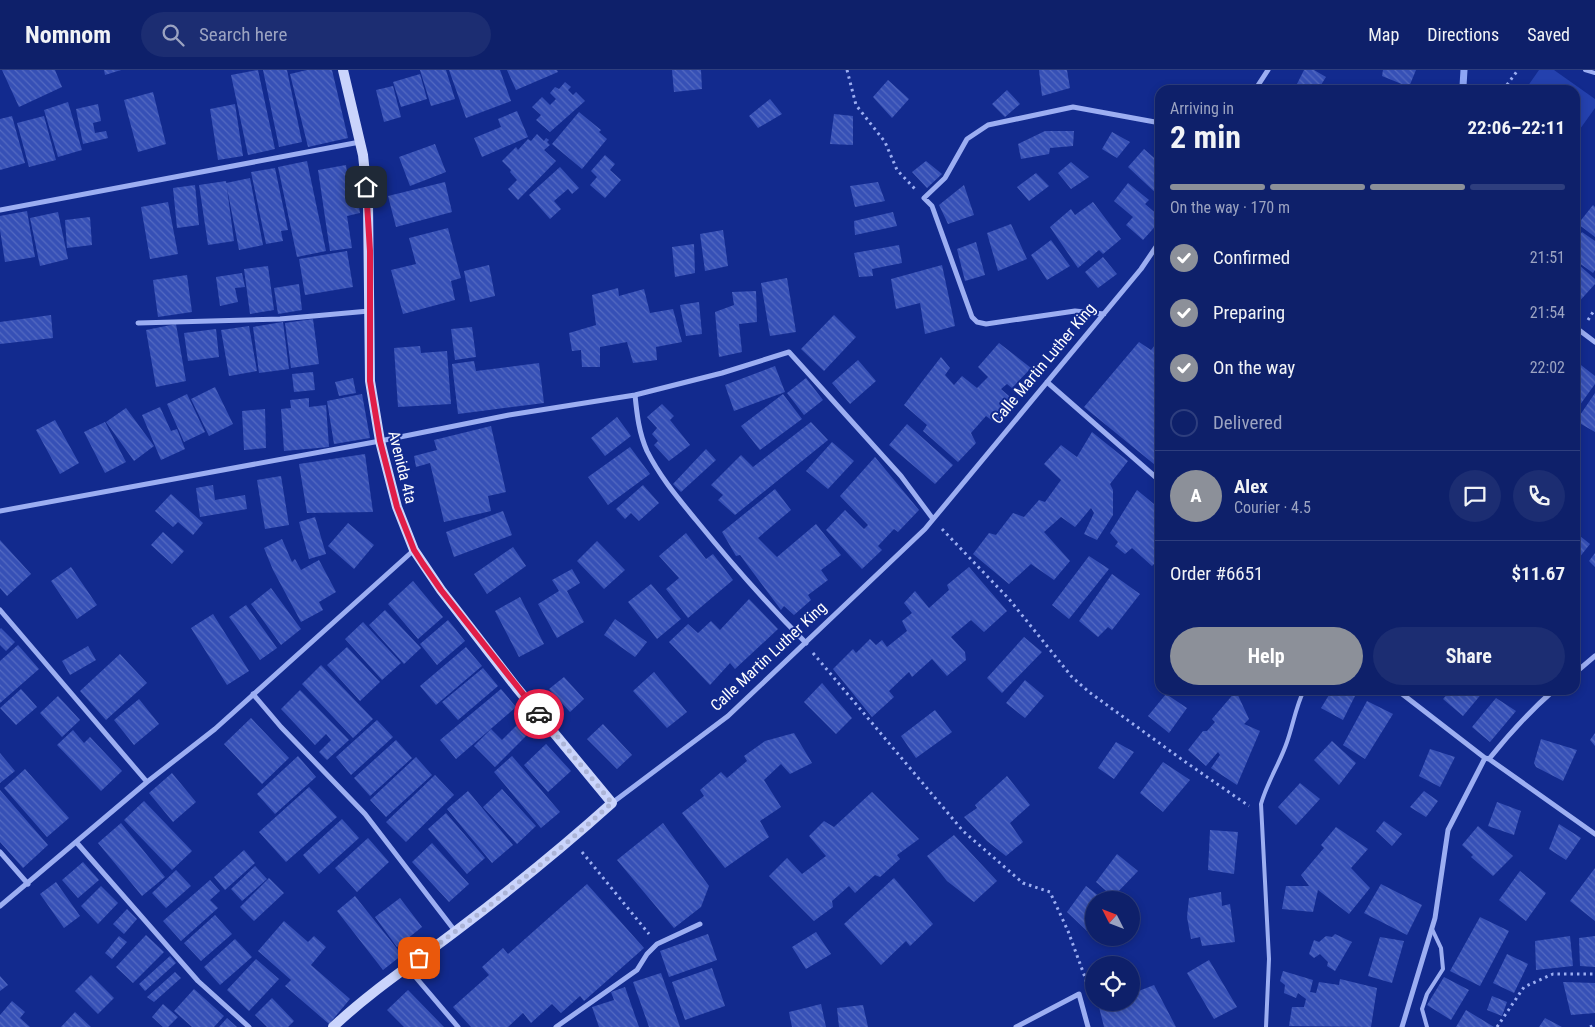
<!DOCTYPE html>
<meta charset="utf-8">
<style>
:root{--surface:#0e206a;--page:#1c2d72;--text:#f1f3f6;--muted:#9ba3c1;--line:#2e3e7e;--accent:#8c9099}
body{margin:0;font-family:"Roboto Condensed",sans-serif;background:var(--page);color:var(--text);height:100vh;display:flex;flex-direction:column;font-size:19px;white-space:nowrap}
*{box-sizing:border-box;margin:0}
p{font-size:16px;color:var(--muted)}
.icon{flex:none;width:28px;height:28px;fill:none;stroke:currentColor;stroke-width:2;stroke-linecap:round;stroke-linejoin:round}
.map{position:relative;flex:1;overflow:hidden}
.drawer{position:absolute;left:1155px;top:15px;width:425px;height:610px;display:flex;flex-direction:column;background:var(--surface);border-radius:15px;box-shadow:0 2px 8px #0003,0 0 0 1px var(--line)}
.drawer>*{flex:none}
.needle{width:32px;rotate:312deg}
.buttons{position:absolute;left:1085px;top:821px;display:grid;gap:10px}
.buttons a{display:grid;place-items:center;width:55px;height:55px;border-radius:50%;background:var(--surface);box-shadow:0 2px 8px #0003,0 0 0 1px var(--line);font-size:25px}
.pin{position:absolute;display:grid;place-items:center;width:42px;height:42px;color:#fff;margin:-21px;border-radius:10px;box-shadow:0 2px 8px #0006}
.courier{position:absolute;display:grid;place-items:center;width:50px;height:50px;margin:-25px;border:4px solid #e11d48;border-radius:50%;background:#fff;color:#222;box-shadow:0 1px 6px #0007}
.summary em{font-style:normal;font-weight:700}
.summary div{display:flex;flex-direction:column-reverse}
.summary{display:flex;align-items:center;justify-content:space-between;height:85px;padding:0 15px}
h1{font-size:32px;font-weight:700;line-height:38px}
.bar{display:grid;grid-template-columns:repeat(4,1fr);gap:8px 5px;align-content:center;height:60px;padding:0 15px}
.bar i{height:6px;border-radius:4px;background:var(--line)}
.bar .on{background:var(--accent)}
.bar p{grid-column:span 4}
.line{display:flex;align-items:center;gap:12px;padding:0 15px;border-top:1px solid var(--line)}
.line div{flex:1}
.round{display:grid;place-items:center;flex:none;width:52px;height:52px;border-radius:26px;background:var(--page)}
ol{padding:0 15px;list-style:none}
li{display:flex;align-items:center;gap:15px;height:55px}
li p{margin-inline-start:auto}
li .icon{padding:5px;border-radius:50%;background:var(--accent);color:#fff;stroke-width:4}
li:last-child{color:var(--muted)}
li i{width:28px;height:28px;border:2px solid var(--line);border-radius:50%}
.primary-button{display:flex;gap:10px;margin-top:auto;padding:10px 15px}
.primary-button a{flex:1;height:58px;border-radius:30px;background:var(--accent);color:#fff;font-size:20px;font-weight:700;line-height:58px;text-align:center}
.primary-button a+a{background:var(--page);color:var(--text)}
header{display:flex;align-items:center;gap:30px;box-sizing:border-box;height:70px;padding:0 25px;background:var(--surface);border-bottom:1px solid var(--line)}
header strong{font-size:24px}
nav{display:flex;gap:28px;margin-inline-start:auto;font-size:18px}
.search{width:350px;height:45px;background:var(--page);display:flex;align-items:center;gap:12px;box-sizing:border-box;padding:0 18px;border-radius:28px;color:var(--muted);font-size:19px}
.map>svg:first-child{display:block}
.garden{fill:#2441ae}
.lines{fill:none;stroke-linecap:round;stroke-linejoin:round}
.stream{stroke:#8da5f5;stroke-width:7}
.building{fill:url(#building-back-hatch)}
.path{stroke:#9caef2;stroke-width:3;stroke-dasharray:2.5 4;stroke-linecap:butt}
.lane{stroke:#9caef2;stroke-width:4}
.street{stroke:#9caef2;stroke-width:5}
.secondary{stroke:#cad4fc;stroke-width:10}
.done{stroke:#acb4d7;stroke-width:5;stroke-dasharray:0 9}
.route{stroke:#e11d48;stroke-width:6}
.labels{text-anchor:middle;stroke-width:4;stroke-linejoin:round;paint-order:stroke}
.street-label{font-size:16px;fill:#fff;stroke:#122a8e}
</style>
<header>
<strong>Nomnom</strong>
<div class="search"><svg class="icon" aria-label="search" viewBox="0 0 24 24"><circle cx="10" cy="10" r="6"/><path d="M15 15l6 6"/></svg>Search here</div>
<nav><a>Map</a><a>Directions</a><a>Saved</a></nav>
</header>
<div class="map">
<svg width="1595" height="957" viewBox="0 0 1595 957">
<defs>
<pattern id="building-back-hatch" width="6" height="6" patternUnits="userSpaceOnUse" patternTransform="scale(1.25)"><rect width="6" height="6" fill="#3650b6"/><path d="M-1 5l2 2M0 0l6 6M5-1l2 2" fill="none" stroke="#546ac1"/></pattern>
</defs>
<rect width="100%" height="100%" fill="#122a8e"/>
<path class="garden" d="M1539,0H1554L1595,29V38L1575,66V20H1525Z"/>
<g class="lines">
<path class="stream" d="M1456,20L1463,16L1464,0"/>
</g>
<path class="building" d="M2,0H55L62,17L19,37Z
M104,0H121L105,5Z
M258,0L275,79L248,85L231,5Z
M263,0H287L302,72L279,77Z
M307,0H332L348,68L308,77L290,4Z
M420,0H446L455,29L431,36Z
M449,0H500L511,31L466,48Z
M507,0H557L558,2L516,20Z
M672,0H701L702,19L674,22Z
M1039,0H1067L1070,18L1042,26Z
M1304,0H1314L1326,7L1319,18L1315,16L1312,20H1294Z
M1383,0H1416L1409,17L1382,6Z
M420,4L427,29L401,37L393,12Z
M888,10L909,29L892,48L873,27Z
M565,12L571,17L568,20L573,25L576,22L585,31L550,62L536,50L541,45L532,37L542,27L550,35L556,29L550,23L555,17L559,19Z
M393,16L401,47L384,52L376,20Z
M1007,20L1020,34L1005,47L992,34Z
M153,22L166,74L138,82L124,30Z
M770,29L782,44L758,58L749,46Z
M68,32L82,80L58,87L44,40Z
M98,34L101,51L93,53L95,63L106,61L108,68L83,74L76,39Z
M235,34L243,86L218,90L210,39Z
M517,41L528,67L482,87L474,68L501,57L498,49Z
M579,42L601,60L599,62L607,69L582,99L552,74Z
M834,44L853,46V75L830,74Z
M12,46L25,93L0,100V49Z
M44,46L56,90L29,97L17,53Z
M1045,61H1074L1073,76L1050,78L1049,84L1021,89L1018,74Z
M1112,62L1130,72L1117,88L1102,79Z
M537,64L544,71L546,68L549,70L547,72L550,75L544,80L556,91L518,130L508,119L517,110L510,102L511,100L502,91L516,77L518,80L528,69L531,71Z
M435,74L446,102L410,116L399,87Z
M1144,79L1160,93V127L1128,97Z
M605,85L615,94L610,100L621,110L605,128L590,115L597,107L591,101Z
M307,91L326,181L297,187L278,97Z
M926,91L942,104L927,118L912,102Z
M1071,92L1089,107L1071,119L1058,103Z
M346,95L351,133L358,131L360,143L347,146L352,178L330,181L318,100Z
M560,97L579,118L572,124L568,119L554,131L561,139L550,149L529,125Z
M275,98L288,160L281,161L283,171L266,174L251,102Z
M1036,103L1049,116L1029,131L1017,117Z
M250,108L263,175L239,180L226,113Z
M226,111L234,171L208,175L199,115Z
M445,112L452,142L396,157L388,126Z
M878,112L885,131L855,137L850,116Z
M1128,113L1149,130L1145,134L1160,147V151L1143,170L1126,155L1133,147L1114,131Z
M195,115L199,155L177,158L173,118Z
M964,115L974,145L948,154L939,135Z
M168,132L178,184L150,189L141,137Z
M1093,132L1121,169L1103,184L1099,180L1078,198L1050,157L1071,139L1075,145Z
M1593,135L1595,137V167L1578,154Z
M27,141L35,187L5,192L0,160V146Z
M58,142L68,189L40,196L30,148Z
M893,142L897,156L855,165L854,151Z
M90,147L92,175L67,178L65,150Z
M1011,154L1027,189L998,201L987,163Z
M448,158L461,208L451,211L455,230L403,244L391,200L416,194L409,168Z
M723,160L728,196L705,201L700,164Z
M1582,162L1595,171V200L1593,203L1575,190V172Z
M1051,170L1070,196L1047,210L1031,185Z
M976,172L985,205L965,211L957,179Z
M694,174L695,203L675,207L672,177Z
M899,175L902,193L872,199L873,206L859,207L854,183Z
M347,181L353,217L305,225L299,189Z
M1103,187L1117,204L1098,218L1085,202Z
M489,195L495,226L470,232L464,201Z
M942,195L955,256L925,264L920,233L896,239L891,209Z
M1579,195L1595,209V214L1576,235L1575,200Z
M268,196L274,240L250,244L244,199Z
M242,203L245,217L235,218L238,232L220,236L216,207Z
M187,205L192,242L158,247L153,210Z
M787,208L796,262L770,266L761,213Z
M299,214L302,240L278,244L274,218Z
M618,218L619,226L644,219L650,243L673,239L682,272L656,277L657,290L633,293L627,272L600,277V297H582L581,280L572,281L569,263L596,255L592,225Z
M756,221L757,252L739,254L742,282L719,287L715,242L734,235L732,222Z
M699,232L702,264L686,266L680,235Z
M51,245L53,268L0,274V252Z
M834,245L856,267L824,301L801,279Z
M313,249L319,294L291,298L285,253Z
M283,252L289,299L259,303L253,257Z
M176,254L186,311L156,317L146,260Z
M249,256L257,301L229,306L221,260Z
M472,257L476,287L455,290L451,259Z
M216,259L219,287L188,291L184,263Z
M1160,269V399L1084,337L1139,272L1151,280Z
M999,273L1031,298L1012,318L1007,314L1001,319L1017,333L997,354L986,346L971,363L976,373L958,392L923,361L927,355L904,335L941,287L950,298L945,305L954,315L962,306L977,318L988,307L978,297Z
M420,276L421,283L447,281L451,334L398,337L394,278Z
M858,290L876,311L850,334L832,313Z
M474,291L476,301L539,293L544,333L458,344L452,294Z
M1577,292L1595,306V314L1577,339L1575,338V294Z
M775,296L785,322L734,341L725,315Z
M313,302L315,320L294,322L292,304Z
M353,308L356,323L339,326L335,312Z
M806,308L823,330L804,345L787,323Z
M215,317L233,354L209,366L191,329Z
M1595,323V362L1576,351Z
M187,324L205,362L184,372L167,334Z
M362,324L370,368L334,374L327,331Z
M783,324L802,349L760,380L741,356Z
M309,328V337L326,335L329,377L284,381L281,339L291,338L290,330Z
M662,334L674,346L670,350L690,375L669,391L654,375L658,371L652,364L657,358L647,347Z
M160,337L171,361L177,359L185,379L161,390L142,345Z
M126,338L154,376L134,391L106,352Z
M265,339L266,378L244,380L242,341Z
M617,347L631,366L605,386L591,368Z
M55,350L79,393L60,404L36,360Z
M105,352L126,392L105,403L84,362Z
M811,352L828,370L735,445L718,430L723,425L711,415L741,385L753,397Z
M907,354L953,395L935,414L889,375Z
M491,356L506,422L488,426L491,441L444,452L430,393L416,397L414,386L437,380L434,370Z
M1092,362L1128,391L1110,414L1113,420V445L1097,470L1084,464L1094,443L1091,438L1075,457L1061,447L1044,462L1070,491L1054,510L1031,494L1009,514L973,484L989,463L996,465L1013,443L1024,447L1039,430L1045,432L1061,410L1044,394L1061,375L1077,387Z
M832,372L854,391L828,419L806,401Z
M630,377L650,404L608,435L588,407Z
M706,379L716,390L681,422L673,414Z
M365,384L373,442L307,443L299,394Z
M875,387L919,440L898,462L894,459L878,476L882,480L862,499L826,460L845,440L864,459L868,455L840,426Z
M281,406L289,455L265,459L257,410Z
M213,415L215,430L245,425L247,439L200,447L196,418Z
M643,415L659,433L639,451L631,443L625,449L616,439Z
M775,419L791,440L758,468L777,487L816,454L841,485L821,500L828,510L808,525L811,530L794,545L784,536L781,540L740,485L736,486L722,462Z
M1137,420L1160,439V488L1152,496L1132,478L1125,484L1115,476L1118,472L1110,463Z
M171,424L203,453L193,465L178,452L173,457L155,441Z
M503,441L512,465L454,487L446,462Z
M315,447L326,484L309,489L299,452Z
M348,453L374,475L354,499L328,476Z
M163,462L184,481L172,494L151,475Z
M1575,462L1590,474L1575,493Z
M686,463L706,489L713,484L733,510L688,548L666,519L679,508L659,486Z
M282,469L292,492L295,489L301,500L319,490L336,522L319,532L323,540L301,552L273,500L264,478Z
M0,470L31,504L7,526L0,518Z
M597,471L625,500L604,519L577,491Z
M513,477L526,496L487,524L474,504Z
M1595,483V497L1589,491Z
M1089,486L1109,499L1069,549L1052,535Z
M71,497L97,535L77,549L51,511Z
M969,497L1007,541L984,562L971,550L951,567L965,582L966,590L947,606L932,589L912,607L909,602L889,621L894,627L872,647L833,599L853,579L856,583L870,569L876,575L882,570L887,577L907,561L902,551L912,543L904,533L915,521L929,538L949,520L947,515Z
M572,499L580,513L567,521L584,552L557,568L538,534L559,521L552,510Z
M1112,504L1140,524L1112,560L1108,557L1098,567L1079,551Z
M413,511L443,547L418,569L388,534Z
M651,514L681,549L657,569L628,532Z
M271,518L301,559L281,575L251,534Z
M520,527L544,574L519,587L495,541Z
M749,529L778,559L735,599L730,593L710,615L669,572L688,554L698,563L711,551L720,560Z
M246,535L277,578L260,590L229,547Z
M385,540L421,578L404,594L369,555Z
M213,544L249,601L227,615L191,558Z
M615,549L647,572L635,587L604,565Z
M448,550L465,571L437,595L420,574Z
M363,552L401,593L382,610L345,569Z
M1,558L15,572L6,581L0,575V559Z
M1024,567L1042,582L1002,623L987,608Z
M18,575L39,599L0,633V591Z
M88,576L96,590L70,605L62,591Z
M347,577L380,612L360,631L327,595Z
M466,577L482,596L436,635L420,616Z
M120,584L147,613L106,650L80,621Z
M321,595L373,649L353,668L302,614Z
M483,598L498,616L458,650L442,632Z
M654,602L687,642L667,658L633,621Z
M564,607L584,629L570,642L549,619Z
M1025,610L1044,626L1025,648L1006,633Z
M822,613L852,648L836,664L804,632Z
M21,619L37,637L16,655L0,638Z
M501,619L516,637L456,689L440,670Z
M300,620L349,670L327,690L319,682L331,670L326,664L315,675L281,639Z
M1332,620H1348L1356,624L1343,650L1321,638Z
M1451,620H1480L1483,622L1463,646L1443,629Z
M1236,621L1249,649L1244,654L1260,661L1237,715L1211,698L1220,685L1218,682L1206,696L1188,680L1203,661H1207L1215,652L1212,649Z
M1166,624L1187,638L1169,663L1148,646Z
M58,626L80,650L62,667L40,643Z
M1496,628L1516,641L1490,672L1472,657Z
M139,629L159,654L134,675L114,650Z
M1367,631L1393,644L1365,689L1343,675Z
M935,640L952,662L916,688L901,666Z
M251,648L289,688L262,714L224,674Z
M377,650L393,667L351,705L336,687Z
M519,653L529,663L495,697L474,676L491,659L502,670Z
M603,654L632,685L617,699L587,669Z
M73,660L84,673L90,667L122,701L101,721L57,675Z
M794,663L812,693L790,704L781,694L764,710L781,737L760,751L769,767L725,798L682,743L704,726L700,720L721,702L727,708L747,691L744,686L765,671Z
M1595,663V676L1590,670Z
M1541,669L1577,680L1563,711L1536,697L1534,693Z
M396,670L412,688L370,726L354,708Z
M1332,671L1356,693L1339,715L1314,690Z
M1116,672L1134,682L1114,709L1098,698Z
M546,674L571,701L548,722L524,695Z
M1430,679L1455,687L1440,717L1419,706Z
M0,683L15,701L0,713Z
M298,686L316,707L275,744L257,724Z
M512,686L560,742L541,758L494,702Z
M416,687L432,705L386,747L370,730Z
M1163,692L1190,710L1163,742L1140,723Z
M25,699L69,748L47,767L4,718Z
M172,703L196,732L173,752L149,723Z
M435,705L454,725L406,772L386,752Z
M1007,706L1030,735L1010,753L1023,772L1006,786L987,771L964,747L977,738L975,735Z
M1300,713L1320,729L1296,755L1278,737Z
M309,717L337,747L286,792L259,762Z
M502,719L536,756L517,774L483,737Z
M0,720L48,775L23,798L0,772Z
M468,721L513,775L492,793L447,739Z
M1424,721L1438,731L1426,747L1410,737Z
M872,722L919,769L897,785L900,789L880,807L875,805L855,823L849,816L832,831L833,837L814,851L769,806L787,788L802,804L826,786L809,766L824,751L834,757Z
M144,731L192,781L172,800L124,750Z
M1497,732L1521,741L1514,765L1488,756Z
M446,743L485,788L467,804L428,759Z
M342,749L359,768L319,804L303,785Z
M1384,751L1402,764L1392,776L1376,761Z
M121,753L165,807L142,826L98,773Z
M663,753L709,816L701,837L674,858L617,790Z
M1559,754L1581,768L1566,790L1549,779Z
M1478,756L1513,786L1493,806L1471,787L1473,785L1462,775Z
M1336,757L1368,779L1351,798L1370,818L1349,844L1318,820L1313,842L1282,839L1286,816H1309L1301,805L1324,778L1321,775Z
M1210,760L1238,762L1234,804L1208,800Z
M954,765L997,811L974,832L947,811L927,786Z
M368,768L389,792L357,822L335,798Z
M432,773L469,814L449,832L412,792Z
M244,780L255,793L225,820L214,807Z
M1117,784L1138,801L1113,827L1096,812Z
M83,792L99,810L78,828L62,810Z
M255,796L267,809L242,831L231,819Z
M1595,798V851L1570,831Z
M176,800L191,816L166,838L152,823Z
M1520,801L1546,823L1526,851L1499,830Z
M269,808L284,823L254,851L240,837Z
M894,808L933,854L910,876L906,871L881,895L844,854Z
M210,810L220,821L210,830L218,838L181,871L163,851Z
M56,812L80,846L64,858L40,824Z
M587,814L644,878L584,931L580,926L561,943L552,934L531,953L523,943L508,957H471L453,937L489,905L482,897L503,878L508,884Z
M1381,814L1422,835L1407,865L1364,843Z
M101,816L118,833L98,854L81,836Z
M1086,816L1104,830H1094V853L1087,861L1067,842Z
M1221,822L1222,836L1230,834L1235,872L1202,876L1200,867L1191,869L1187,847L1189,828Z
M355,826L402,885L383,900L337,841Z
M400,828L422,857L397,877L375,847Z
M127,839L137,849L124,864L113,854Z
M215,845L232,864L201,891L184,873Z
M1480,847L1509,861L1480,916L1450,901Z
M284,851L308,872L314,866L326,877L311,895L350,929L329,954L285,916L291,910L258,881Z
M816,862L831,884L806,899L792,877Z
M708,864L717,890L669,907L660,881Z
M1335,864L1352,872L1335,901L1327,896L1328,892L1320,884L1314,888L1309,884L1314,870L1319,872L1326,866L1332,867Z
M146,865L164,882L133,913L116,897Z
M119,866L127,872L112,889L105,883Z
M1570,866L1573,896L1536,900L1535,871Z
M1595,866V897L1580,896L1579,868Z
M1380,867L1404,871L1392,913L1368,906Z
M235,869L252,887L220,915L204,897Z
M1507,884L1528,894L1514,923L1493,913Z
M170,886L176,893L145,921L139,914Z
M256,889L279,909L249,941L227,920Z
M1209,890L1237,937L1214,949L1187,903Z
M712,898L725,936L685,950L672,912Z
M1283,901L1313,910L1310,922L1316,923L1319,912L1339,915L1340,909L1377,918L1371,957L1289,956L1292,937H1304L1306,929L1298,923L1296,928L1284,923L1285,915L1280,911Z
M175,902L181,908L154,932L147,927Z
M661,903L680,957H649L633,912Z
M91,905L114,928L98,944L75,921Z
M0,906L8,915L0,921Z
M1444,907L1469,920L1451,950L1427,935Z
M1563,912L1595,913V943L1571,945Z
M1154,915L1176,957H1104L1099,937L1111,932H1131V924Z
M625,917L639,957H599L592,937L614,930L611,922Z
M194,919L224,946L214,957H192L174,941Z
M408,920L444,957H404L387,940Z
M1492,926L1507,932L1502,946L1487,940Z
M272,928L294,951L288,957H267L255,945Z
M12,931L25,942L20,948L30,957H0V945Z
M163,934L178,947L168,957H163L152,947Z
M821,934L826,957H792L789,942Z
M863,935L868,957H839L837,938Z
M1466,940L1494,957H1456Z
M75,942L91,957H61Z
M227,948L237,957H219Z
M1545,948L1562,957H1539Z"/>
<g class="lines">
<path class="path" d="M847,0L856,35L885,72L897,100L915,119
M1503,20L1518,0
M1588,250L1595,239
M942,459L1009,529L1072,607L1089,622L1184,691L1249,736
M813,583L963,761L1023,813L1050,822L1068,861L1086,910L1085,913
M582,782L649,864
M1497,957L1524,917L1553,904H1595
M1590,957L1595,955"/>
<path class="lane" d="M1585,0L1595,3
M1266,957L1269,889L1261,734C1267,712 1280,693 1287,672C1293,655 1296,636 1304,620
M1427,957L1422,939L1427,924L1443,899L1441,878L1432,859"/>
<path class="street" d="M1255,20L1268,0
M0,140L360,72
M1104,244L1075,241L986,254L977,252L972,247L932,136L924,128L945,108L967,69L988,55L1073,37L1155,52L1160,55
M138,253L280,249L369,241
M1575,257L1595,272
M1047,312L1160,411
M635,325C637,345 639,363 647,381C660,407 678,428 696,450C731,493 767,534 806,573
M0,441L380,371L509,345L635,325L722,303L789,282L901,406L933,449
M0,540L147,712
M1575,603L1595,586
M1397,620L1485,688L1489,689L1595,764
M253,624L281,657L365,744L455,861
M1489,689C1509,664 1530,641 1554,620
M612,733L728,646L925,459L1141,199L1160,171
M77,773L198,911L249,957
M0,782L28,814
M0,836L147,712L215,659L414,480
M407,897L458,957
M556,957L637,900L647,884L657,874L700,854
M1016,957L1079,924L1088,957
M1402,957L1435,848L1448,760L1485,688"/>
<path class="secondary" d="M333,957C371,921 414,893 456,861C510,820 562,778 612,733L516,617L441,520L414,480L397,437L380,371L370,311L368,133L363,85L343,0"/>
</g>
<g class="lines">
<path class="done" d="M419,888C486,840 551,788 612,733L539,644"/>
<path class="route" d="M366,117L370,181V311L380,371L397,437L414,480L423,494L441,520L539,644"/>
</g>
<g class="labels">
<g class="street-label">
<text transform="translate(1043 293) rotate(-50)" y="6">Calle Martin Luther King</text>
<text transform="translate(403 397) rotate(76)" y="6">Avenida 4ta</text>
<text transform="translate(768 586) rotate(-43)" y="6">Calle Martin Luther King</text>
</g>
</g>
</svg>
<div class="buttons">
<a><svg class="needle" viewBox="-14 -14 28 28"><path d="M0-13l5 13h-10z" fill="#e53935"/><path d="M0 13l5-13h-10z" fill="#9ba3c1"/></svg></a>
<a><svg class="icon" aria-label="locate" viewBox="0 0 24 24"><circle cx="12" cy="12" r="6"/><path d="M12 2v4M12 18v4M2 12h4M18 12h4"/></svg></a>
</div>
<div class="pin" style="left:419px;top:888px;background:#ea580c"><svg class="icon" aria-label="bag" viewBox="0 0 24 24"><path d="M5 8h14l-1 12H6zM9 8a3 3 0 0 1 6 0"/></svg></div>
<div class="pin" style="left:366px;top:117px;background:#1f2937"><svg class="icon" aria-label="home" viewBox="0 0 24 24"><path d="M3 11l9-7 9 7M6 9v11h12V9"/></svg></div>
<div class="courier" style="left:539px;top:644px"><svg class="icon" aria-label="car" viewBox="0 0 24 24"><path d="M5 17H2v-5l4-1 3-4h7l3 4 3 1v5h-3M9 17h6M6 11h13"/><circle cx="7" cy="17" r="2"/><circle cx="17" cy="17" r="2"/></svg></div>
<section class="drawer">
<div class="summary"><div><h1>2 min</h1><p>Arriving in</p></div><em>22:06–22:11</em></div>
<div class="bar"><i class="on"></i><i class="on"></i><i class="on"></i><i></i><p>On the way · 170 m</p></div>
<ol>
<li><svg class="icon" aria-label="check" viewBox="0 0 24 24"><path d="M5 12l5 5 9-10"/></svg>Confirmed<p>21:51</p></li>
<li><svg class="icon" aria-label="check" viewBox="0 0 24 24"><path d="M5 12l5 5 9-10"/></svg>Preparing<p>21:54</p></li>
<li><svg class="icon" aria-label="check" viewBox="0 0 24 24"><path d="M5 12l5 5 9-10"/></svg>On the way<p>22:02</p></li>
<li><i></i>Delivered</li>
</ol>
<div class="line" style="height:90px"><b class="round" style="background:var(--accent);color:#fff">A</b><div><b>Alex</b><p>Courier · 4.5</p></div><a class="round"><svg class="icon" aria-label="chat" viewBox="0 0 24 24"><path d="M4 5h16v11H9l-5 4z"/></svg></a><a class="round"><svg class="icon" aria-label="phone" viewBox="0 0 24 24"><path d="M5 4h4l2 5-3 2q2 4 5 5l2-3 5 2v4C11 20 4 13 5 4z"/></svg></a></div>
<div class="line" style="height:65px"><div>Order #6651</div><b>$11.67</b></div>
<div class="primary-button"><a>Help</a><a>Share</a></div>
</section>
</div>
